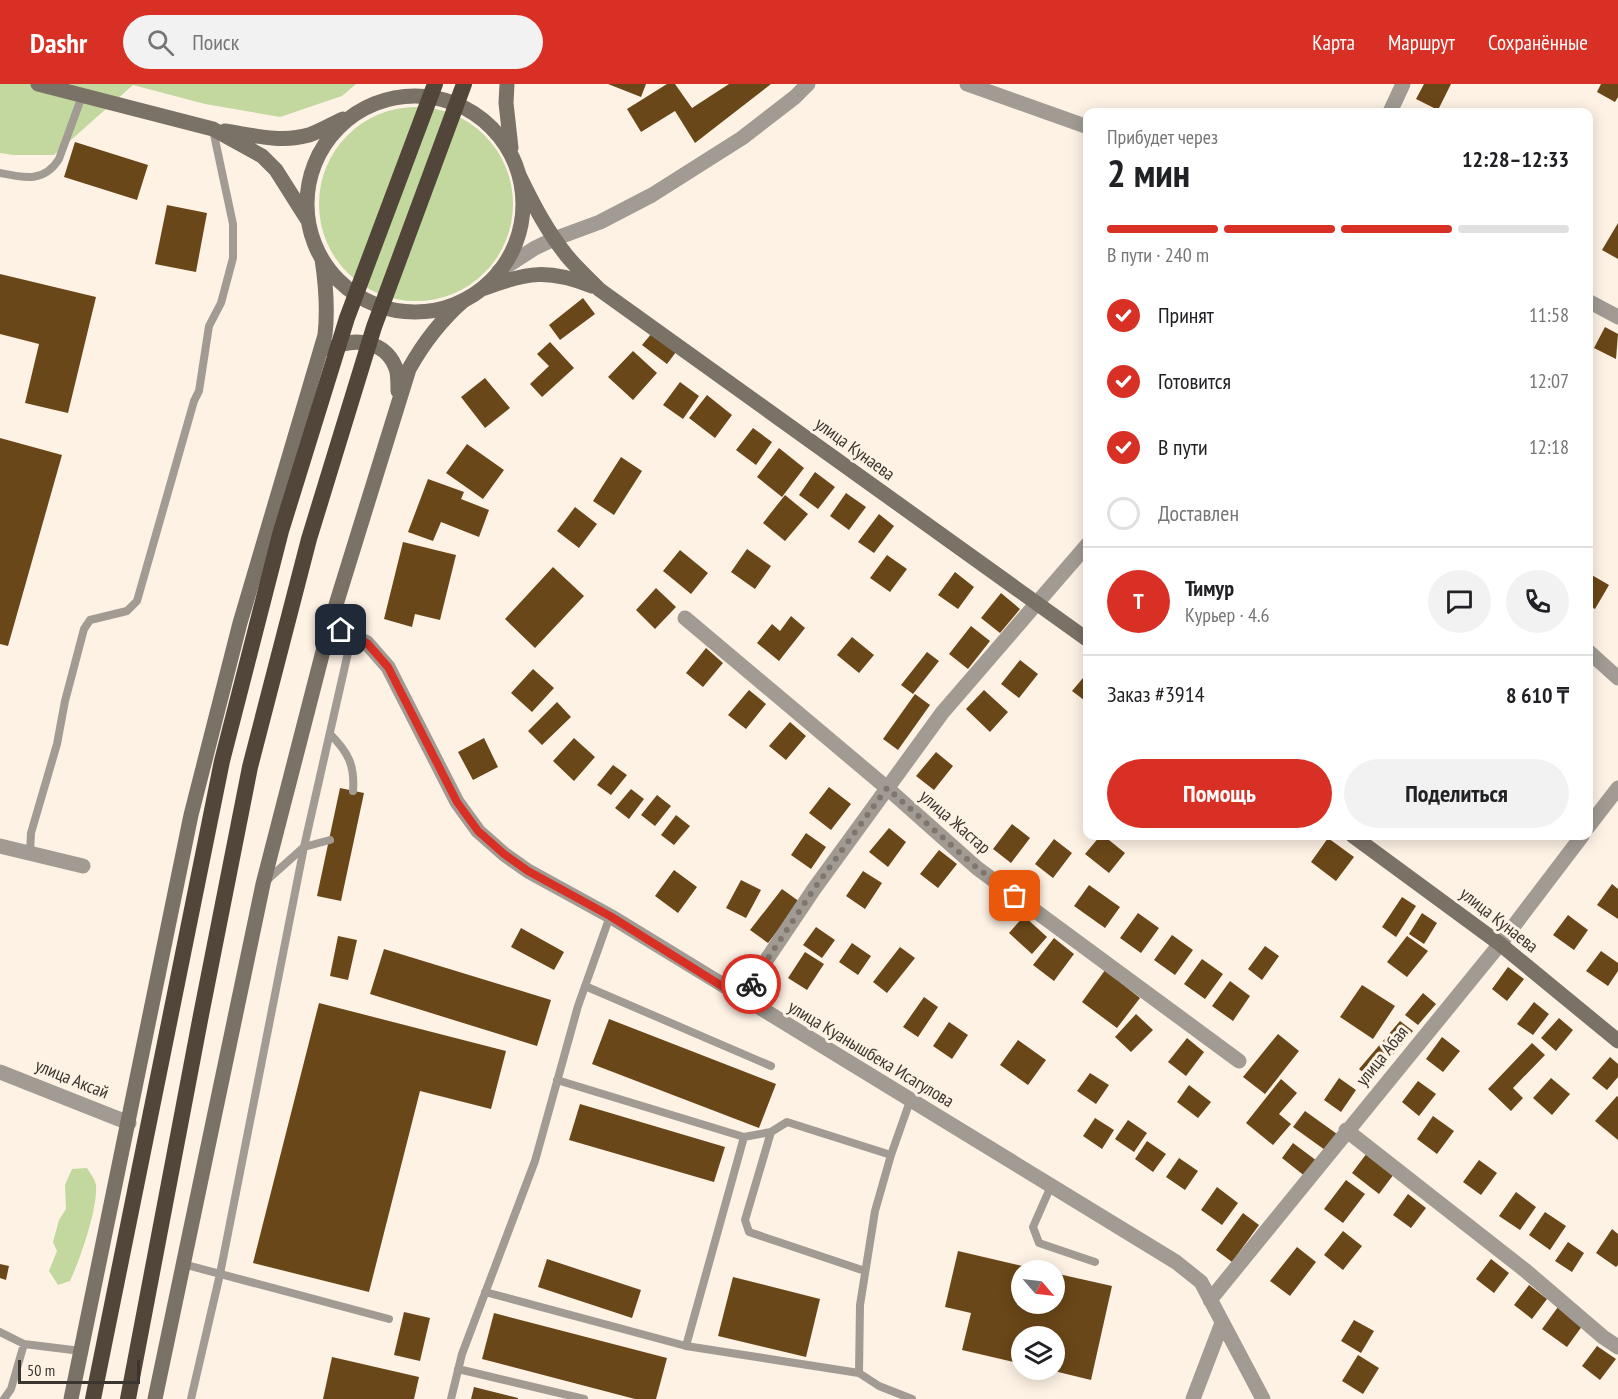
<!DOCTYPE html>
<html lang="ru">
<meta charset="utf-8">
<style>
:root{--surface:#fff;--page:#f2f2f2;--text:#202124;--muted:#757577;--line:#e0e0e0;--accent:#d93025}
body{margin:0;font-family:"PT Sans Narrow",sans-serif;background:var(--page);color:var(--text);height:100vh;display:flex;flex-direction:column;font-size:22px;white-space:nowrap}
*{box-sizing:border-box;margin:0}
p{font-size:20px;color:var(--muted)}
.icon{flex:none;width:33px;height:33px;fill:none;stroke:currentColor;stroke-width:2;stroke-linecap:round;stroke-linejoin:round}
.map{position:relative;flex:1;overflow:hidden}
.sheet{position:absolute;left:1083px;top:24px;width:510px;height:732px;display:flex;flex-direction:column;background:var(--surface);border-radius:12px;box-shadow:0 3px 15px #0003}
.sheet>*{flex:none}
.needle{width:39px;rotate:118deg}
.buttons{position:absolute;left:1011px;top:1176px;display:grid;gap:12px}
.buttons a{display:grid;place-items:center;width:54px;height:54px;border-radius:50%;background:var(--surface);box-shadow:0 3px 15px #0003;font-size:30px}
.scale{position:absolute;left:18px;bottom:15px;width:122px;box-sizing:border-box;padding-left:6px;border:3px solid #3b352f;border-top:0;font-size:16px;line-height:21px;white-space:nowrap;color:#3b352f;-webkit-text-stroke:4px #fef2e5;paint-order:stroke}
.pin{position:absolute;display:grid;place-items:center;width:51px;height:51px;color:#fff;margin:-26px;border-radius:12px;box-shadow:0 3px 9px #0006}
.courier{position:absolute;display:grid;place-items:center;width:60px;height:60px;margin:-30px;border:4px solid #d93025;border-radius:50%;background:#fff;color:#222;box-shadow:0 2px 8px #0007}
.head em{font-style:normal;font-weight:600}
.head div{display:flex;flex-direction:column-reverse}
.head{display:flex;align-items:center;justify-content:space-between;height:102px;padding:0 24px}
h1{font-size:39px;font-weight:600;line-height:45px}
.bar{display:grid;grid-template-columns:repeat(4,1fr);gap:9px 6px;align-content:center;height:72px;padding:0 24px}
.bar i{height:8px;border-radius:4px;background:var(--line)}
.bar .current{background:var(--accent)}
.bar p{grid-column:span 4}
.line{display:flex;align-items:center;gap:15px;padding:0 24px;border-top:2px solid var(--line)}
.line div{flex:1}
.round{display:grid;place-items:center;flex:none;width:63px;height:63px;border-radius:32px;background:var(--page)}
ol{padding:0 24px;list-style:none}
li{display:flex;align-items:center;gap:18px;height:66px}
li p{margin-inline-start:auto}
li .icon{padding:6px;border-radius:50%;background:var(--accent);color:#fff;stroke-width:4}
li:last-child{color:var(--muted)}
li i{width:33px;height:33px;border:3px solid var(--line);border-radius:50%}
.action{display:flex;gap:12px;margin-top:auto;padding:12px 24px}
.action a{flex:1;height:69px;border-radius:36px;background:var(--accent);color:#fff;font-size:24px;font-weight:600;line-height:69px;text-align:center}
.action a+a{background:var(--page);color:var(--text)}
header{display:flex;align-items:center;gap:36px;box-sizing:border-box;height:84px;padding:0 30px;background:var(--accent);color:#fff}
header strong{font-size:28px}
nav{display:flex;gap:33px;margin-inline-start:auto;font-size:21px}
.search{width:420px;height:54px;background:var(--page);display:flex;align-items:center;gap:15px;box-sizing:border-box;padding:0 21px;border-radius:33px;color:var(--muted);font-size:22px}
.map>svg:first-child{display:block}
.green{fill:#c2d89f}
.building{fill:#6a4718}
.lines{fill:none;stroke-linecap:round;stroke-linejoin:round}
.service{stroke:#a19b94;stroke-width:8}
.minor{stroke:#a19b94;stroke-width:15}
.tertiary{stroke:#a19b94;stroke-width:15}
.secondary{stroke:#7a7167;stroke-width:15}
.trunk-bridge{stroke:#52463a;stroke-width:16}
.done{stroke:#7f776f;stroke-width:6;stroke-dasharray:0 10.8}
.route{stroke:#d93025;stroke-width:8}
.labels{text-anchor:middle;stroke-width:6;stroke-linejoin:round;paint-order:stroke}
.street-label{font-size:18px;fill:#3b352f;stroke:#fef2e5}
</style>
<header>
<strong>Dashr</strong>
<div class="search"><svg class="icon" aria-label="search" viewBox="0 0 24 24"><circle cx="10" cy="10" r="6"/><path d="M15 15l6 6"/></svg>Поиск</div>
<nav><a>Карта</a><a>Маршрут</a><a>Сохранённые</a></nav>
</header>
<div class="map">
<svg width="1618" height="1315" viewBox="0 0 1618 1315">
<rect width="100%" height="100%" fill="#fef2e5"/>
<path class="green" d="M0,0H356L342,12L280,33L205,20L133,1L54,71H13L0,69Z
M319 120a97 97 0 1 1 194 0a97 97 0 1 1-194 0Z
M87,1084C90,1089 95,1095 96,1101C98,1124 80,1176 70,1197L58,1201L49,1187L57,1167L53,1158L59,1136L66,1125L65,1101L72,1085Z"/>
<path class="building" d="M608,0H646L641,13Z
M667,0H675L692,24L729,0H771L695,59L675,27L641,48L627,25Z
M1424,0H1451L1438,26L1416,15Z
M1601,0H1618V13L1615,18L1597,8Z
M75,58L148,81L137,116L64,93Z
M167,121L207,129L196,188L155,180Z
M1618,139V175L1602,166Z
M0,190L96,213L68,329L25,319L39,260L0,250Z
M583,214L595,230L560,256L549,241Z
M1605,243L1618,250L1616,275L1594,264Z
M652,249L676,268L667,280L642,261Z
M550,258L574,284L542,313L530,300L549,282L537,270Z
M633,267L657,289L633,316L608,293Z
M485,294L510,324L485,344L461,313Z
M680,298L699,312L683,335L663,321Z
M707,311L732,331L715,354L689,334Z
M753,344L772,358L756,381L736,366Z
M0,354L62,371L8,562L0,560Z
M467,360L504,386L483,415L446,389Z
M779,364L804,384L782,413L757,393Z
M621,373L642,387L614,431L593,417Z
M815,388L835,403L818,425L799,411Z
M428,395L464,408L461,415L489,426L479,453L441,438L433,457L408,448Z
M846,409L866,423L849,446L830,432Z
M785,411L808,430L785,457L763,439Z
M575,423L597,440L579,464L557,447Z
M879,430L894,442L874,469L858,458Z
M403,458L456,471L440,536L415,530L412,543L384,535Z
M747,465L771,482L755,505L731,488Z
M680,466L708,489L691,510L663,487Z
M887,471L907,485L890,508L870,494Z
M553,483L584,512L535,564L505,535Z
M955,488L974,503L958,525L938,511Z
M1590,490L1609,501L1595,525L1588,521Z
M656,504L676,523L655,545L636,526Z
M1001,509L1020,525L1000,549L981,534Z
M791,532L805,544L779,577L757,559L772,540L780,547Z
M971,542L990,557L968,585L949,570Z
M852,553L874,571L859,589L837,571Z
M706,564L723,579L703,603L686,589Z
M927,568L939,577L913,610L901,601Z
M1020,576L1038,590L1019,614L1001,600Z
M533,585L554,604L532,628L511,609Z
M1088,588V619L1072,607Z
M749,606L766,620L746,645L728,631Z
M984,606L1008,628L990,648L966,625Z
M915,610L930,621L898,666L883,655Z
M557,618L571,633L542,661L528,647Z
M790,638L806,652L786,676L769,662Z
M484,654L498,683L473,696L458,668Z
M574,654L595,673L574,697L553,677Z
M936,668L953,682L934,706L916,692Z
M613,681L627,691L611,711L597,701Z
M829,703L851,720L831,746L809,729Z
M340,704L364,709L341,817L317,812Z
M631,705L644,715L629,735L615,724Z
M657,711L671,722L655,742L641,731Z
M676,731L690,742L674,761L661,751Z
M1012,740L1030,754L1011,779L993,765Z
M889,744L906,758L888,783L869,768Z
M806,749L826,763L811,785L791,771Z
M1100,752H1104L1125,769L1109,789L1085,770Z
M1328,754L1354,773L1336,797L1311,778Z
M1054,755L1072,769L1053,794L1035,780Z
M939,766L957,780L938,804L920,790Z
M674,786L697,803L678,829L655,812Z
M863,787L882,799L865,825L846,812Z
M741,796L761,806L746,834L726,824Z
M1612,800L1618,805V835L1597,821Z
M1089,801L1120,823L1105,844L1074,822Z
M782,805L800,818L768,859L750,846Z
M1402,813L1416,822L1396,853L1382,843Z
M1138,829L1159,844L1141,869L1120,854Z
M1422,829L1437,839L1424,860L1409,850Z
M1568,831L1588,846L1574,866L1553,851Z
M1024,832L1047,853L1032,870L1009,849Z
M816,843L835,856L822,874L803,861Z
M521,844L564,868L554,886L511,863Z
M1172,851L1193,866L1175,891L1154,876Z
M338,852L357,856L348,896L330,892Z
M1407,852L1428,867L1407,893L1387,878Z
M1054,854L1074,870L1054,897L1033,881Z
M852,859L871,872L858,891L839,878Z
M1265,862L1279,872L1262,896L1248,885Z
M900,863L915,874L887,909L873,898Z
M384,865L551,916L537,962L370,910Z
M1601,867L1618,879V887L1608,902L1586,887Z
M805,868L824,880L807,906L788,894Z
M1202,875L1223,890L1205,915L1184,900Z
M1108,882L1125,894L1121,899L1140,914L1117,944L1082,918Z
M1508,883L1524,895L1507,917L1492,905Z
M1230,897L1250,912L1233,937L1212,922Z
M1362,901L1395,922L1373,955L1340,933Z
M1423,909L1436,920L1418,941L1405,931Z
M924,913L938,923L918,953L903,943Z
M1534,918L1549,930L1533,951L1517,940Z
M319,919L506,967L491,1025L420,1007L369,1208L253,1179Z
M1136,930L1153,946L1131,968L1115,953Z
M1559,934L1573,946L1556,967L1541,954Z
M609,935L776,1000L759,1044L592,980Z
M1400,937L1413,947L1372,996L1359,985Z
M949,938L968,951L952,975L933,962Z
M1278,950L1299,967L1265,1010L1243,993Z
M1442,953L1460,967L1443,988L1426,975Z
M1187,954L1204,968L1186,992L1168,978Z
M1018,956L1046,976L1028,1001L1000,981Z
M1532,959L1545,971L1513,1004L1523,1014L1511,1027L1488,1005Z
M1610,973L1618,980V993L1607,1006L1592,994Z
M1090,989L1109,1001L1096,1020L1077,1007Z
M1339,994L1356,1006L1341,1028L1324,1016Z
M1551,994L1570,1010L1552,1031L1533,1014Z
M1281,995L1297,1009L1279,1030L1291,1040L1273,1061L1246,1039Z
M1418,997L1436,1010L1419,1032L1402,1018Z
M1189,1001L1211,1018L1198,1034L1177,1018Z
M1617,1012L1618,1013V1056L1595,1037Z
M580,1020L725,1063L714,1098L569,1056Z
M1305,1027L1337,1050L1325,1066L1293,1043Z
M1433,1032L1454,1047L1437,1070L1417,1055Z
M1095,1034L1114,1046L1102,1065L1083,1052Z
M1128,1036L1147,1049L1134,1068L1115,1055Z
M1147,1057L1166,1070L1153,1088L1135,1075Z
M1293,1059L1317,1077L1306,1093L1282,1074Z
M1367,1069L1394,1090L1379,1110L1352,1089Z
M1179,1074L1198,1087L1185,1106L1166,1093Z
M1479,1076L1497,1089L1481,1111L1463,1098Z
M1346,1096L1365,1110L1343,1139L1324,1125Z
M1217,1103L1238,1119L1222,1141L1201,1126Z
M1516,1108L1536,1123L1520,1146L1499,1132Z
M1408,1110L1426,1124L1411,1144L1393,1131Z
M1545,1128L1566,1142L1550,1166L1529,1151Z
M1243,1129L1259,1141L1232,1178L1216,1166Z
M1612,1145L1618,1150V1181L1616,1183L1596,1169Z
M1343,1147L1362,1162L1343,1186L1324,1171Z
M1568,1158L1584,1169L1572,1188L1555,1177Z
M1297,1163L1316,1178L1290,1212L1270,1197Z
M958,1167L1039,1186H1022V1220H1054V1189L1112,1202L1091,1296L1050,1286H1054V1252H1022V1280L962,1266L971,1229L945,1223Z
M547,1175L641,1206L632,1234L538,1203Z
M1491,1175L1509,1189L1494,1209L1476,1195Z
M0,1180L9,1182L6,1196L0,1194Z
M733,1193L820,1215L806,1273L718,1252Z
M1529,1201L1547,1215L1532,1235L1514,1221Z
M1563,1216L1588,1234L1567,1263L1542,1245Z
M404,1228L430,1234L420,1277L394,1271Z
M494,1229L667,1274L656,1315H635L482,1275Z
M1354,1236L1374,1247L1361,1269L1341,1257Z
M1597,1262L1616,1275L1600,1296L1582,1282Z
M1358,1271L1379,1284L1363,1310L1342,1297Z
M332,1273L419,1293L414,1315H323Z
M474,1303L518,1314V1315H471Z"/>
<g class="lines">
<path class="service" d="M0,89C24,94 44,99 59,75L82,12
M330,650C348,668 355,681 353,707
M30,769L31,749L57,660L65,617L84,545L90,536L127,527L137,517L194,317L199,307L209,242L221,219L233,174V140L213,46
M266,797L304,763L352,551
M585,902L771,982
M910,1017L891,1071L875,1127L860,1221L859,1289L879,1302L912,1315
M744,1053L771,1048
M1051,1102L1033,1143L1039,1159L1095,1178
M183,1180L389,1235
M865,1187L749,1148L745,1136L771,1048L787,1038L891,1071
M485,1208L686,1262L744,1053L557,996
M0,1248L24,1260L81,1267
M686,1262L859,1289
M458,1285L584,1315
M4,1315L11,1305L24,1260
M191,1315L220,1190L304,763L330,756
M451,1315L462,1270L535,1077L578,922L610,832"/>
<path class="minor" d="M967,0L1088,43
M1390,28L1403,0
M554,155L600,138L652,111L742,54L795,13L808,0
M1588,217L1618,233
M685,534L887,704L977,784L1239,977
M330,540L367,559L388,583L457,718L478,747L504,770L528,787L610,832L1176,1178L1201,1198L1263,1315
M1588,567L1618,594
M1588,743L1618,704
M0,762L83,782
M741,914L814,805L942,629L1088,460
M0,988L129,1039
M1346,1046L1526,1187L1603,1253L1618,1263
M1210,1216L1500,860L1582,752
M1193,1315L1222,1239"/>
<path class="tertiary" d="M499,187L535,164L554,155"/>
<path class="secondary" d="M38,0L213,45L262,72L276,86L307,135
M507,0L506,19L511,64
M307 120a108 108 0 1 1 216 0a108 108 0 1 1-216 0Z
M225,47C252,51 281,59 309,51C320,47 332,40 343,35
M519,91C533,120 547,147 567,172C577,184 589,195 600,206L1088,556
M485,204C527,188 549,185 592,202
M330,265C355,252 389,257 397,288C398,294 398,301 398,307
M1353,752L1500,860L1618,957
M71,1315L191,731L240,539L325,251C328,224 326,201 322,175
M155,1315L263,800L330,540L409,285C424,258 441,236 464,216"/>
<path class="trunk-bridge" d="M93,1315L222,677L281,447L347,234L435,0
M128,1315L201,931L250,683L309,455L374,243L464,0"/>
</g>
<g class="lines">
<path class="done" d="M751,900L814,805L887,704L977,784L1015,812"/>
<path class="route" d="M341,546L367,559L388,583L457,718L478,747L504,770L528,787L610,832L741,914L751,900"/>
</g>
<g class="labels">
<g class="street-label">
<text transform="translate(855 365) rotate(36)" y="6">улица Кунаева</text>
<text transform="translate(955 738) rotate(41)" y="6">улица Жастар</text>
<text transform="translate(1499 836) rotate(38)" y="6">улица Кунаева</text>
<text transform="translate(871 970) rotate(31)" y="6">улица Куанышбека Исагулова</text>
<text transform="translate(1382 972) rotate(-51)" y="6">улица Абая</text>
<text transform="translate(72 995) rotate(22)" y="6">улица Аксай</text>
</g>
</g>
</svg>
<div class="buttons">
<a><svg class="needle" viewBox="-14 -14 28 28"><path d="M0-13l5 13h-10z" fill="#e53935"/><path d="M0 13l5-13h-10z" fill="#757577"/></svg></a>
<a><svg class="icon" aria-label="layers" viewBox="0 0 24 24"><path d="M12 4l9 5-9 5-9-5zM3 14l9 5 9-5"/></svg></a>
</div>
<div class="scale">50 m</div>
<div class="pin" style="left:1015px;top:812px;background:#ea580c"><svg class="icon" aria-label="bag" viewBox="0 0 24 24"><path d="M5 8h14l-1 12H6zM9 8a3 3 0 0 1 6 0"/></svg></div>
<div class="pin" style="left:341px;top:546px;background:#1f2937"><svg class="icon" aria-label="home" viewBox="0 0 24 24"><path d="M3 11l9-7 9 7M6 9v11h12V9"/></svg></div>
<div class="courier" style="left:751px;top:900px"><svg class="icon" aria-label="bike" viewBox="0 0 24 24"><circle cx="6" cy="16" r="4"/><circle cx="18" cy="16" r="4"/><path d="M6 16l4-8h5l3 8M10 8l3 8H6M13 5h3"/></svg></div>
<section class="sheet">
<div class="head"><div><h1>2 мин</h1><p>Прибудет через</p></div><em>12:28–12:33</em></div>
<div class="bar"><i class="current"></i><i class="current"></i><i class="current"></i><i></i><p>В пути · 240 m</p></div>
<ol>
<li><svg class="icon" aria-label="check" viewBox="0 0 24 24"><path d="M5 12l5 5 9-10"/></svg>Принят<p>11:58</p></li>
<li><svg class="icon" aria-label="check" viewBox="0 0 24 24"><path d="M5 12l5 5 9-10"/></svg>Готовится<p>12:07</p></li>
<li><svg class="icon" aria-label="check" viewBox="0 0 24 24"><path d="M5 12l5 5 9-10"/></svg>В пути<p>12:18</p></li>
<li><i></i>Доставлен</li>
</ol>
<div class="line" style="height:108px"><b class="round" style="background:var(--accent);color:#fff">Т</b><div><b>Тимур</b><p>Курьер · 4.6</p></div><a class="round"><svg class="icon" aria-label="chat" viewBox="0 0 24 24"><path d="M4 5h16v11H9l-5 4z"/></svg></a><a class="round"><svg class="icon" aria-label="phone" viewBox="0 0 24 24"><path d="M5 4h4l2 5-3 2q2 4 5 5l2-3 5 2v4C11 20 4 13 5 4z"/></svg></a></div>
<div class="line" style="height:78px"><div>Заказ #3914</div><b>8 610 ₸</b></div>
<div class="action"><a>Помощь</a><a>Поделиться</a></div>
</section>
</div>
